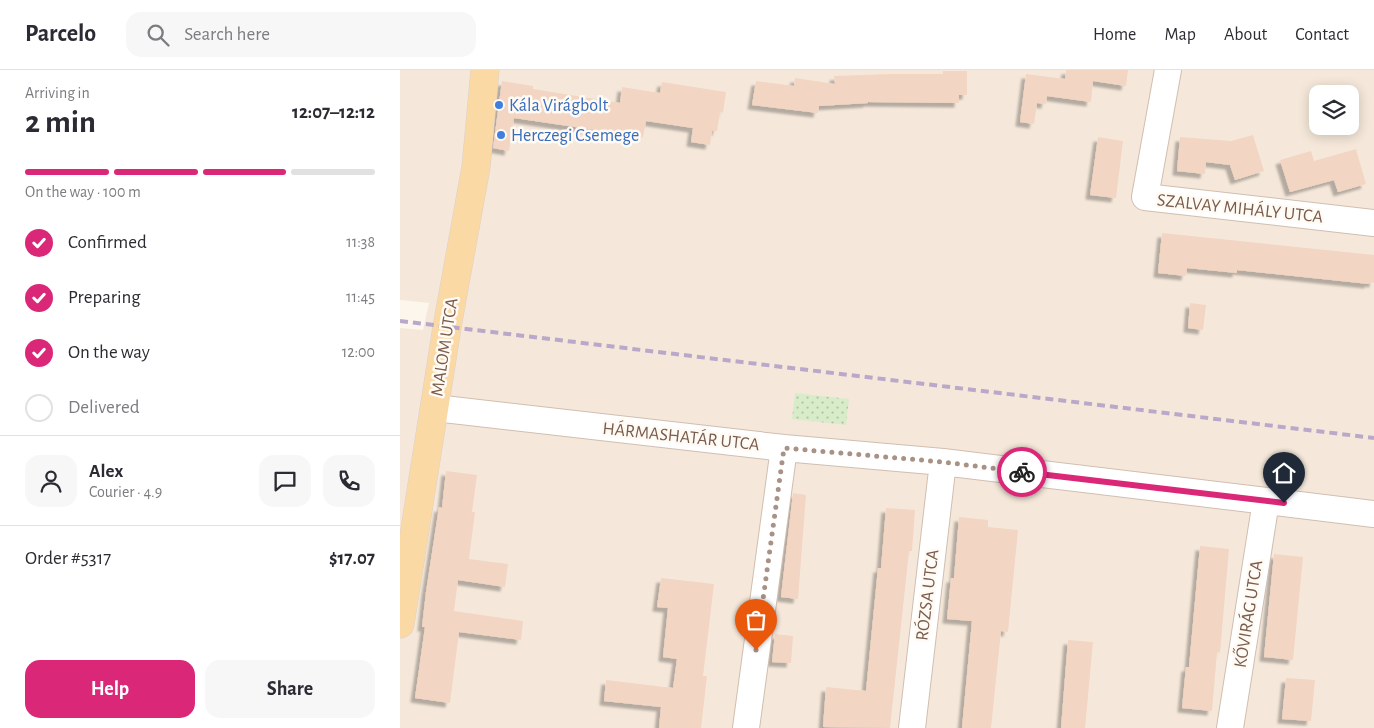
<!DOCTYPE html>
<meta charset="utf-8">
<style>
:root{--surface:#fff;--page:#f7f7f7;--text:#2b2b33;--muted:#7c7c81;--line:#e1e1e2;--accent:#db2777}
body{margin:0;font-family:"Alegreya Sans",sans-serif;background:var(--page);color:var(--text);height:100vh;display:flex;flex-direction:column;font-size:19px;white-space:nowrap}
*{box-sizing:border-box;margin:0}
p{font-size:16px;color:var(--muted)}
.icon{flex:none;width:28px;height:28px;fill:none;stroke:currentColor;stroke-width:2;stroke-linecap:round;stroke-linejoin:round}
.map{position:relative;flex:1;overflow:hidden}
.drawer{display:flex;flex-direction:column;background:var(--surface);width:400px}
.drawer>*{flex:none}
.fabs{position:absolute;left:909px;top:15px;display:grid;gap:10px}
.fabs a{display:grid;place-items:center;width:50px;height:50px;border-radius:10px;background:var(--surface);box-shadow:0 2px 12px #0003;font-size:25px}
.pin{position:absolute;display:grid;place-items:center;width:42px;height:42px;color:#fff;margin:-51px -21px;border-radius:50% 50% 50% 0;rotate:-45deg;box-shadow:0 0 5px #0007}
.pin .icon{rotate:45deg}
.courier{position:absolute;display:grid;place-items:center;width:50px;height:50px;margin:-25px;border:4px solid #db2777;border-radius:50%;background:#fff;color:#222;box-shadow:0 1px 6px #0007}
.head em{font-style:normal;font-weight:700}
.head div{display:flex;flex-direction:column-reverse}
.head{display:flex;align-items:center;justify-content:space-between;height:85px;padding:0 25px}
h1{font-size:32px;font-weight:700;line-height:38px}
.bar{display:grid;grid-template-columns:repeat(4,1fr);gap:8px 5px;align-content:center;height:60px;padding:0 25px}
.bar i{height:6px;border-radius:4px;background:var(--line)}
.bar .current{background:var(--accent)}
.bar p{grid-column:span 4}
.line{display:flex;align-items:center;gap:12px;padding:0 25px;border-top:1px solid var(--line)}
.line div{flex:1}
.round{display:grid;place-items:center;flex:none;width:52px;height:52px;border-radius:15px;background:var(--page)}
ol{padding:0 25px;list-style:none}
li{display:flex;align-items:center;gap:15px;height:55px}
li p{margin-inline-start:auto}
li .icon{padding:5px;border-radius:50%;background:var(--accent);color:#fff;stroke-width:4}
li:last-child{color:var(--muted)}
li i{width:28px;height:28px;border:2px solid var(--line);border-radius:50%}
.primary-button{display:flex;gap:10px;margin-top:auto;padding:10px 25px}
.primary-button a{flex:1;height:58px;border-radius:15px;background:var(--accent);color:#fff;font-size:20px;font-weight:700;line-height:58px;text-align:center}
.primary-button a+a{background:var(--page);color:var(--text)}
header{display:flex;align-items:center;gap:30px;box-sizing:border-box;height:70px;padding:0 25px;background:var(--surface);border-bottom:1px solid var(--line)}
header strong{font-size:24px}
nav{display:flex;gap:28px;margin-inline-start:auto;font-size:18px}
.search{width:350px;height:45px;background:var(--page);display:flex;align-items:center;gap:12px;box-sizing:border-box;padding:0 18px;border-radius:15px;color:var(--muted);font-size:19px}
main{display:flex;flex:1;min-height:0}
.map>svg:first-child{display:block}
.residential{fill:#f5e8da;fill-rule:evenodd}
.park{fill:url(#park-dots)}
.building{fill:#f3d5c3;filter:url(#shadow)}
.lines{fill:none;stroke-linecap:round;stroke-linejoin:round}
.minor-casing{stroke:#d1beb0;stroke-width:28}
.major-casing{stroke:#dad1cd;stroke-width:29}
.minor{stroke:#fff;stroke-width:26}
.major{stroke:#fbd9a5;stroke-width:28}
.rail{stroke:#b9a8c9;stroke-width:4;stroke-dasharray:8 5;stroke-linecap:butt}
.done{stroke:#a89285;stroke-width:5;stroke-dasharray:0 9}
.route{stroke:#db2777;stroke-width:6}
.shop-dot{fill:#3f7fe0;stroke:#fffaf3;stroke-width:2}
.labels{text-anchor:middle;stroke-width:5;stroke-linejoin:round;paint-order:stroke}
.shop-label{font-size:18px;fill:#366cbe;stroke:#fffaf3;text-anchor:start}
.street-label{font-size:18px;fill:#7a5c4d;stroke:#fffaf3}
</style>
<header>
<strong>Parcelo</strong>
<div class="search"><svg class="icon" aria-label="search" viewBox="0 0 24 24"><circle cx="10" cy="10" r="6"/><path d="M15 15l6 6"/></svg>Search here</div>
<nav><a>Home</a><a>Map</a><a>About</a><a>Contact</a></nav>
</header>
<main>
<section class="drawer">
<div class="head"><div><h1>2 min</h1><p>Arriving in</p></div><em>12:07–12:12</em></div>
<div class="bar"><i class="current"></i><i class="current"></i><i class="current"></i><i></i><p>On the way · 100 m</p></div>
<ol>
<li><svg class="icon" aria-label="check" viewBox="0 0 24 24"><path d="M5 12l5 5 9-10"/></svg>Confirmed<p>11:38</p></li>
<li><svg class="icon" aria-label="check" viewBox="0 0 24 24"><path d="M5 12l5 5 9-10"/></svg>Preparing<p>11:45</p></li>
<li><svg class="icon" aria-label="check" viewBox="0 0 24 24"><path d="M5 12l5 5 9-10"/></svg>On the way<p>12:00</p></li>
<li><i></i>Delivered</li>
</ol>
<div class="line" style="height:90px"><a class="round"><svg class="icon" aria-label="person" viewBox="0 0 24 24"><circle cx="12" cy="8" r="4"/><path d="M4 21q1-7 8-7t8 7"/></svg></a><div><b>Alex</b><p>Courier · 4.9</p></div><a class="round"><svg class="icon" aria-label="chat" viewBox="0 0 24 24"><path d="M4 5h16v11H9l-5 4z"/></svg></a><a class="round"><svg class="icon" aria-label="phone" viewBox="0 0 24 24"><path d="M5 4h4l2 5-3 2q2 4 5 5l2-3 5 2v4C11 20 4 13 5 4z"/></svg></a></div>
<div class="line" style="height:65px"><div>Order #5317</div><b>$17.07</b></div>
<div class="primary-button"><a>Help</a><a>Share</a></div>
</section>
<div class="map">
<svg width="974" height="658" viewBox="0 0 974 658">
<defs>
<pattern id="park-dots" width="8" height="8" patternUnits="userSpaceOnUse" patternTransform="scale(1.25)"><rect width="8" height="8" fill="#d8ecc9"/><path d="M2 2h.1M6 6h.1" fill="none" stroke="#b4c2a5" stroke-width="1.8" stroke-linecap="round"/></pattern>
<filter id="shadow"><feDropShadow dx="-4.5" dy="4.5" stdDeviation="1" flood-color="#0004"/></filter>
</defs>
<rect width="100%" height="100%" fill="#fdf6ec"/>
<path class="residential" d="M0,0H974V658H0V258L23,260L29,233L0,230ZM918,24H950V56H918Z"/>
<path class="park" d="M395,323L449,329L446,355L392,349Z"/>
<path class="building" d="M666,0H728L726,16L693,11L691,32L647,26L646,34L637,33L634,54L620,52L626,4L665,9Z
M543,1H567V25H559V33L468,32V33L419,36L418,43L352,35L356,11L394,16L395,8L435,14L434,6L493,4H543Z
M102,11L133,16V19L220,33L222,17L260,23L262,12L326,22L323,43L320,42L317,61H312L310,75L291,72L293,58L246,51L243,67L114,48L109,81L93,78Z
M853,65L864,101L835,110L830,95L806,92L805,104L777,101L780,67L831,71Z
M698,67L723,71L716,128L690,125Z
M956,79L966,114L938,122L934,110L890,122L880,90L911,81L914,91Z
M762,163L974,185V213L969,212V214L837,200V203L787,198L786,206L758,203Z
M790,233L806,235L803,260L788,258Z
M46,401L77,405L72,442H75L69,489L108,494L105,517L58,510L54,541L123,551L121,570L59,562L50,633L15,628L25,557H22L26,522L39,437L42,438Z
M393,423L406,425L398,529L381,527Z
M486,438L515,440L512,481H509L490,658L423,657L426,617L466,621L478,498H481Z
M559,447L588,450V457L618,460L608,562L601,561L591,658H562L572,551L547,549L551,508H554Z
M800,476L829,479L820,583L817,582L812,641L782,638L786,597H789Z
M874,484L903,487L893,590L864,587Z
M261,508L314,514L303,606H307L301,658H259L261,637L204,631L206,610L273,618L277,589L263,587L268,538L257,537Z
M375,564L393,566L391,593L372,592Z
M668,570L693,572L685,658H661Z
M886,608L915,610L911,651L882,649Z"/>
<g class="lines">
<defs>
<path id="minor" d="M768,0L745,127L974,153
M35,338L384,378L543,392L974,444
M346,658L384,378
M512,658L543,392
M830,658L866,431"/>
<path id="major" d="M0,554L47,257L76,97L85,0"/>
</defs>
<use href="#minor" class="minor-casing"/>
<use href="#major" class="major-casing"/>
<use href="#minor" class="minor"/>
<use href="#major" class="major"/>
<path class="rail" d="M0,251L974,368"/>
</g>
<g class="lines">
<path class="done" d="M356,580L384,378L543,392L622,402"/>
<path class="route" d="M622,402L884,433"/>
</g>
<g class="shop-dot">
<circle cx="99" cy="35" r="5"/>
<circle cx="101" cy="65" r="5"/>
</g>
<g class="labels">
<g class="shop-label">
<text x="109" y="41">Kála Virágbolt</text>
<text x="111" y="71">Herczegi Csemege</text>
</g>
<g class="street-label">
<text transform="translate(840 138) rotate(6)" y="6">SZALVAY MIHÁLY UTCA</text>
<text transform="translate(44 277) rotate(-81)" y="6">MALOM UTCA</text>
<text transform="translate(281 366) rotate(6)" y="6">HÁRMASHATÁR UTCA</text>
<text transform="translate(527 525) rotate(-83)" y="6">RÓZSA UTCA</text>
<text transform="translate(848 544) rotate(-81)" y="6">KŐVIRÁG UTCA</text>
</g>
</g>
</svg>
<div class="fabs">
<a><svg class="icon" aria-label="layers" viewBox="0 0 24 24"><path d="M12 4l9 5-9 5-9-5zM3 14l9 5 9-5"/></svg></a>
</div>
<div class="pin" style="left:356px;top:580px;background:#ea580c"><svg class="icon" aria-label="bag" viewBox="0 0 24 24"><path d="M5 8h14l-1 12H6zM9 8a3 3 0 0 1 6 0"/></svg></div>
<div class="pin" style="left:884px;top:433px;background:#1f2937"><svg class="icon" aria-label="home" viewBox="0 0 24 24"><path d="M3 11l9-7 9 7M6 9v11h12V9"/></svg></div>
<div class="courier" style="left:622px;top:402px"><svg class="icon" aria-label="bike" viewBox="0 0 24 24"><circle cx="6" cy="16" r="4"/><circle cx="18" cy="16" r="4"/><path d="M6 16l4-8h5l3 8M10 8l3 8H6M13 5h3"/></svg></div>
</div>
</main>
